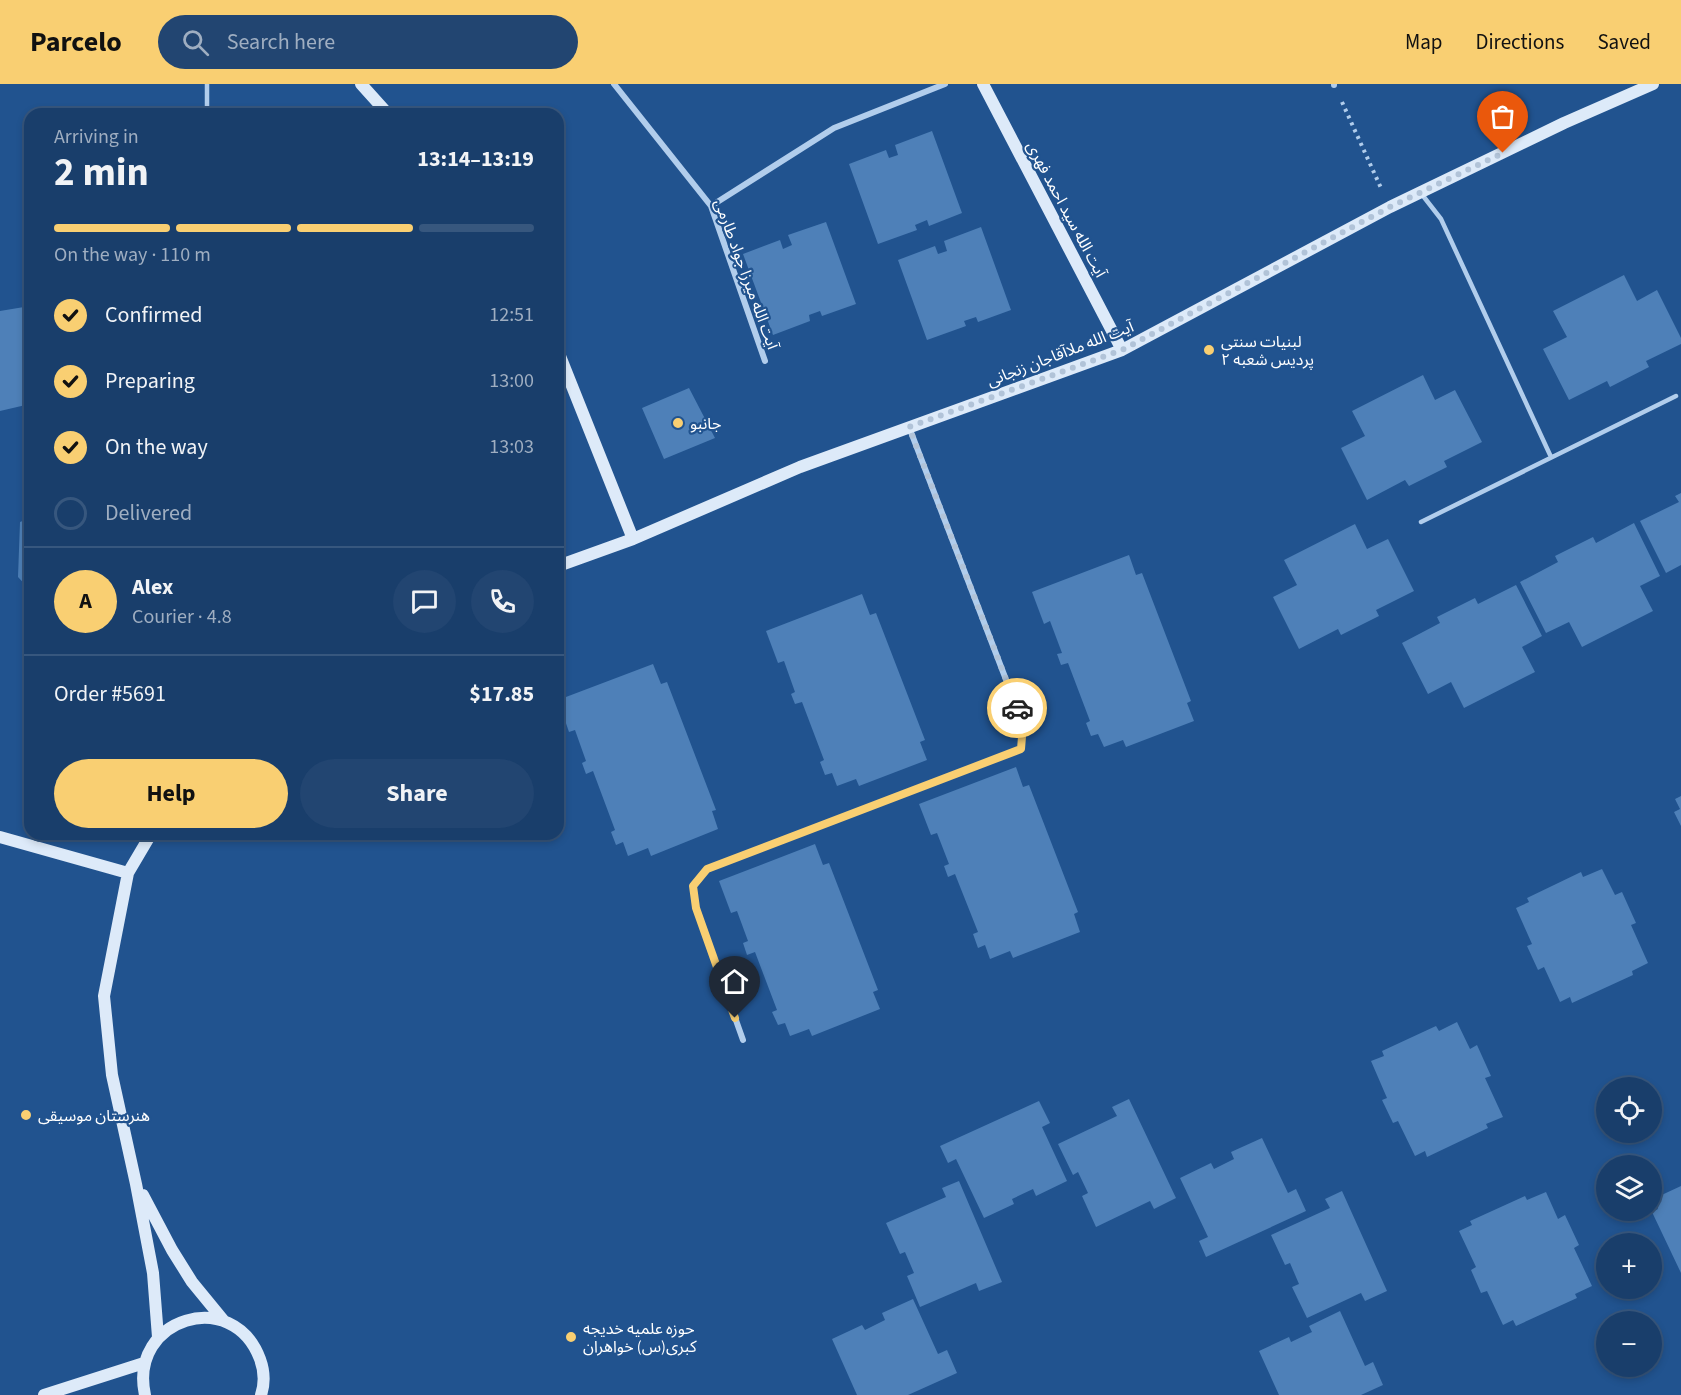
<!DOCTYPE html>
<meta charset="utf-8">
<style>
:root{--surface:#193e6b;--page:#224571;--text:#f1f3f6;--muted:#9faec1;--line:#37577e;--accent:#f9cf72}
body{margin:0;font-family:"Source Sans 3","Noto Sans Arabic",sans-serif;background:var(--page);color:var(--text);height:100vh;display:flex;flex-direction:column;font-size:22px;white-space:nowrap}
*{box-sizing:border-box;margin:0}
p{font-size:20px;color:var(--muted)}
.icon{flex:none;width:33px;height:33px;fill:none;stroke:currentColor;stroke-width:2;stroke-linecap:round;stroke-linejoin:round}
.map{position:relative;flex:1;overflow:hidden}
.drawer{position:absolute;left:24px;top:24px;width:540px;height:732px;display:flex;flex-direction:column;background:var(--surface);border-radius:18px;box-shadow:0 3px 9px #0003,0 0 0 2px var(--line)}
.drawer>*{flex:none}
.fabs{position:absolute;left:1596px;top:993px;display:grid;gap:12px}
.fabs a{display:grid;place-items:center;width:66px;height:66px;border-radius:50%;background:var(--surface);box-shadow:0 3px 9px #0003,0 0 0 2px var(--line);font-size:30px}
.pin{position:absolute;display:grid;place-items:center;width:51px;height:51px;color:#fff;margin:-62px -26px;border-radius:50% 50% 50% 0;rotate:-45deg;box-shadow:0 0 6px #0007}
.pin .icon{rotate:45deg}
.courier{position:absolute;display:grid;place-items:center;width:60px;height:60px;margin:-30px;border:4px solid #f9cf72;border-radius:50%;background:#fff;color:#222;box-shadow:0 2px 8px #0007}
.headline em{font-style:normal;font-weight:700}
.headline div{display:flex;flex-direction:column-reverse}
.headline{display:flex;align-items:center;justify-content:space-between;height:102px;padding:0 30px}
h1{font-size:39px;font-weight:700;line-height:45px}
.bar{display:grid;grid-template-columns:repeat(4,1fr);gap:9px 6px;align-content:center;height:72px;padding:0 30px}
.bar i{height:8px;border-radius:4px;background:var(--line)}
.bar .selected{background:var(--accent)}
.bar p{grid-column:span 4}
.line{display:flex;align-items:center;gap:15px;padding:0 30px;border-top:2px solid var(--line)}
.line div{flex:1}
.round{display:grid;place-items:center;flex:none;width:63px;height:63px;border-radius:32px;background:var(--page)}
ol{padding:0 30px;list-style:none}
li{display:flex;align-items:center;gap:18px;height:66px}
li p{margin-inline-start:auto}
li .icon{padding:6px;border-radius:50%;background:var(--accent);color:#111;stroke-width:4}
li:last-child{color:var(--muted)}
li i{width:33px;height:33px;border:3px solid var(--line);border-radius:50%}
.cta{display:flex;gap:12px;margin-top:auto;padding:12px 30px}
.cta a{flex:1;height:69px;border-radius:36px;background:var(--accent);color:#111;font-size:24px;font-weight:700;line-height:69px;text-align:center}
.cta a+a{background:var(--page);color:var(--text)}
header{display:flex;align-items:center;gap:36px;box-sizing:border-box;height:84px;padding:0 30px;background:var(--accent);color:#111}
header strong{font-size:28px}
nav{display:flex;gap:33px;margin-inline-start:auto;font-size:21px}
.search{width:420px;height:54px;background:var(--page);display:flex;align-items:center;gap:15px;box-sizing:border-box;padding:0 21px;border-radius:33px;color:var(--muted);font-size:22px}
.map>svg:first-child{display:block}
.building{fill:#4e80b8}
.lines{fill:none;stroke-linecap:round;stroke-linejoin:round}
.path{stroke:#b1cdec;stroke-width:4;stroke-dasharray:3 4.5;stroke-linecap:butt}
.lane{stroke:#b1cdec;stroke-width:4.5}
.street{stroke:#b1cdec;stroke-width:6}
.secondary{stroke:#ddeaf9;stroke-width:12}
.done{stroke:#b1c3d8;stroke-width:6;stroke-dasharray:0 10.8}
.route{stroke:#f9cf72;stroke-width:8}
.poi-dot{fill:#f9cf72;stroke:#21538f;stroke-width:2}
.labels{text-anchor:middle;stroke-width:4.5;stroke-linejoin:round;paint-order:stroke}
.street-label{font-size:16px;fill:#fff;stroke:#21538f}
.poi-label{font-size:16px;fill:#fff;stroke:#21538f;text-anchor:start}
</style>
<header>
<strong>Parcelo</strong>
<div class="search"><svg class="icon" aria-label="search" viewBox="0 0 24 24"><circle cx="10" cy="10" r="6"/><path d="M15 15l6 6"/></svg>Search here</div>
<nav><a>Map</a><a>Directions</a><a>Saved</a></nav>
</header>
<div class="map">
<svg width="1681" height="1311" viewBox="0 0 1681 1311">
<rect width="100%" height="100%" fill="#21538f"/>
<path class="building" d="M932,47L962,129L929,142L927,136L915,141L917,146L878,160L849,80L886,66L889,74L898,71L895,61Z
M826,138L856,220L822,232L820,227L809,231L810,237L773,251L743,170L780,156L783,165L792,161L788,151Z
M981,143L1011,226L978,238L976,233L964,237L966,242L927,256L898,176L935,162L938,170L947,167L944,157Z
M1624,191L1637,217L1657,206L1681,254V260L1646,277L1649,283L1610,303L1607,297L1569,316L1543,265L1567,253L1553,227Z
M30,222V320L0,327V227Z
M1423,291L1435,316L1455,306L1482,358L1444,377L1447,383L1409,402L1405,396L1367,416L1341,364L1365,352L1352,327Z
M689,304L715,354L664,375L642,324Z
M1681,409V481L1666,489L1640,437L1679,418L1675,412Z
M30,434V506L18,493L20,438Z
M1634,439L1660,492L1640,502L1653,527L1582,563L1569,538L1546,549L1520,498L1558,478L1555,472L1593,453L1596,459Z
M1355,440L1367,465L1388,455L1414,507L1376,526L1379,532L1341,551L1338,545L1299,565L1273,513L1297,501L1284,476Z
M1129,471L1136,491L1142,489L1191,617L1187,619L1194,637L1126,663L1123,656L1104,663L1098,650L1091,652L1086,639L1090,637L1068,579L1061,581L1057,570L1062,569L1050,537L1044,540L1032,508Z
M1516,501L1542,552L1522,563L1535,588L1464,624L1451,598L1428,610L1402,559L1440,539L1437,533L1475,514L1478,520Z
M862,510L870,531L876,529L925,656L920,658L927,676L859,702L856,695L837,702L832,689L825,691L820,678L824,676L802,618L795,620L791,610L795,608L784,577L778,579L766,547Z
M653,580L661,600L667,598L716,726L712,727L718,745L651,772L648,764L628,772L623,758L616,761L611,748L615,746L593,687L586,690L582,679L586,677L575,646L569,648L558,616Z
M1016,683L1023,703L1029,701L1078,828L1074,830L1080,848L1013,874L1010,867L990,875L985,861L978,864L973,850L978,848L955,790L948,793L944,782L949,780L937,749L931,751L919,720Z
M1681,712V742L1674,728L1680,725L1675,715Z
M815,760L823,781L829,779L878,906L873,908L880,925L812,952L809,945L790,952L785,939L778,941L772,928L777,926L755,868L747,871L743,859L748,857L737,827L731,829L719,797Z
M1602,785L1615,811L1622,808L1636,839L1631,841L1648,879L1632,887L1633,891L1572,919L1570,913L1560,918L1544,883L1538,886L1527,862L1532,860L1516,824L1529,818L1527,814L1581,788L1583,793Z
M1457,938L1470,965L1477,961L1491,992L1485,994L1503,1033L1486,1040L1488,1044L1427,1073L1425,1067L1415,1072L1398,1037L1393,1039L1382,1016L1387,1014L1371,977L1384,972L1382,967L1436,942L1439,947Z
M1129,1015L1176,1114L1154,1125L1150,1117L1096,1143L1082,1112L1088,1109L1078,1088L1073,1091L1058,1060L1117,1032L1112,1023Z
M1039,1017L1050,1039L1042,1043L1067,1097L1036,1112L1033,1105L1012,1115L1014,1120L984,1134L956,1075L948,1079L940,1062Z
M1262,1054L1288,1109L1296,1105L1306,1127L1206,1173L1199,1157L1208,1153L1180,1094L1211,1079L1214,1085L1234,1075L1231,1068Z
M959,1097L1002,1198L979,1207L976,1199L920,1223L907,1192L914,1189L905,1168L900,1170L886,1139L946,1113L942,1104Z
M1681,1102V1189L1652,1128L1658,1125L1653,1115Z
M1342,1107L1387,1207L1365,1217L1361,1209L1307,1234L1292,1203L1299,1200L1290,1179L1285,1181L1271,1151L1330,1124L1325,1115Z
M1546,1108L1558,1135L1565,1131L1579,1161L1574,1164L1592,1202L1575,1210L1577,1214L1516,1242L1513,1236L1503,1241L1487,1207L1481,1209L1471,1186L1476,1183L1459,1147L1472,1141L1470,1137L1525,1112L1527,1116Z
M913,1215L938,1270L947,1266L957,1289L908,1311H857L832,1255L862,1241L865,1246L885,1236L882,1229Z
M1340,1227L1365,1282L1373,1278L1383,1301L1361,1311H1279L1259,1267L1289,1253L1291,1258L1312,1248L1309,1242Z"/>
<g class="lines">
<path class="path" d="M1342,18L1381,104"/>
<path class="lane" d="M207,30V0
M1420,108L1441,135L1551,373
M1421,438L1676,312"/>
<path class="street" d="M614,0L711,122L765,277
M1334,0V1
M711,122L834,44L945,0
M743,956L696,824L693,803L707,785L1021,665L1023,640L909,343"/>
<path class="secondary" d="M361,0L388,30
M983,0L1122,266
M558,267L633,455
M558,482L633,455L800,383L1122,266L1390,123L1564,39L1653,0
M151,750L128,789L104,912L112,991L136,1100L153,1189L158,1253
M0,753L128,789
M143,1111L172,1166L192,1198L224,1237
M44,1311L144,1279
M145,1311C128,1234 233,1202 260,1275C264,1286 265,1299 261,1311"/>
</g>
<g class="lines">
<path class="done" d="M1017,624L909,343L1122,266L1390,123L1503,69"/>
<path class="route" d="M735,934L696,824L693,802L707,785L1021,665L1023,640L1017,624"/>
</g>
<g class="poi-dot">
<circle cx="1209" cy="266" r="6"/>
<circle cx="678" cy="339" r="6"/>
<circle cx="26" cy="1031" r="6"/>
<circle cx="571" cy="1253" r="6"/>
</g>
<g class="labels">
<g class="street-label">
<text transform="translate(1067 125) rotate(62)" y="6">آیت الله سید احمد فهری</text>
<text transform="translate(747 190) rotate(70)" y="6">آیت الله میرزا جواد طارمی</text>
<text transform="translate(1060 269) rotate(-21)" y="6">آیت الله ملاآقاجان زنجانی</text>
</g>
<g class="poi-label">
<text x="1221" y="263">لبنیات سنتی<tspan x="1221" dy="18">پردیس شعبه ۲</tspan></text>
<text x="690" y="345">جانبو</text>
<text x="38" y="1037">هنرستان موسیقی</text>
<text x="583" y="1250">حوزه علمیه خدیجه<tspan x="583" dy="18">کبری(س) خواهران</tspan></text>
</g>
</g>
</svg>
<div class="fabs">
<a><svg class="icon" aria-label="locate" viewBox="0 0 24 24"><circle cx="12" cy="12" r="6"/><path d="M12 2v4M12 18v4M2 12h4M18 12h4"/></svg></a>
<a><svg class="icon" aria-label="layers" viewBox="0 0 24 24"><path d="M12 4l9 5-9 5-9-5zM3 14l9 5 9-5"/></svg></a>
<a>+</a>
<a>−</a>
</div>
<div class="pin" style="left:1503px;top:69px;background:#ea580c"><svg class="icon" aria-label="bag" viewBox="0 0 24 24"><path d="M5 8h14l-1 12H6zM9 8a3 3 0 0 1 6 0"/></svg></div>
<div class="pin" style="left:735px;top:934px;background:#1f2937"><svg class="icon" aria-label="home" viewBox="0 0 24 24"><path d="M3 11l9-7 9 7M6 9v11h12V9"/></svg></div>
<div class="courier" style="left:1017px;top:624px"><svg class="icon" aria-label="car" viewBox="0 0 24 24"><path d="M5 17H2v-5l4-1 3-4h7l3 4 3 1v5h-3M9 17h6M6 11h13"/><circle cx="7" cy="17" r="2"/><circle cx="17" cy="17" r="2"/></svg></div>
<section class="drawer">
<div class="headline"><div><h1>2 min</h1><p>Arriving in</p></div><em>13:14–13:19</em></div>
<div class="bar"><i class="selected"></i><i class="selected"></i><i class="selected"></i><i></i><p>On the way · 110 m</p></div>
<ol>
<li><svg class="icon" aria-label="check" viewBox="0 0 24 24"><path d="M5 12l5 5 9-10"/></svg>Confirmed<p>12:51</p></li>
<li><svg class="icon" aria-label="check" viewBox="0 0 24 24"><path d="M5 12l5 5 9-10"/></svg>Preparing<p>13:00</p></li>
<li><svg class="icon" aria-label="check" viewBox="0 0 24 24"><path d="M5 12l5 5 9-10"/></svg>On the way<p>13:03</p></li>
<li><i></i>Delivered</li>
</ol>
<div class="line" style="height:108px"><b class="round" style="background:var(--accent);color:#111">A</b><div><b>Alex</b><p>Courier · 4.8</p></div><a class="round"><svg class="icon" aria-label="chat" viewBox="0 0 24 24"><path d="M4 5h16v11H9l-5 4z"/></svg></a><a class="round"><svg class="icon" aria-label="phone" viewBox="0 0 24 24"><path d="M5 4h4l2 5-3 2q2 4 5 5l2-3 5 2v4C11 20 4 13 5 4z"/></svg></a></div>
<div class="line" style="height:78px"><div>Order #5691</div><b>$17.85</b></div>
<div class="cta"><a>Help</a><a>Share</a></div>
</section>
</div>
